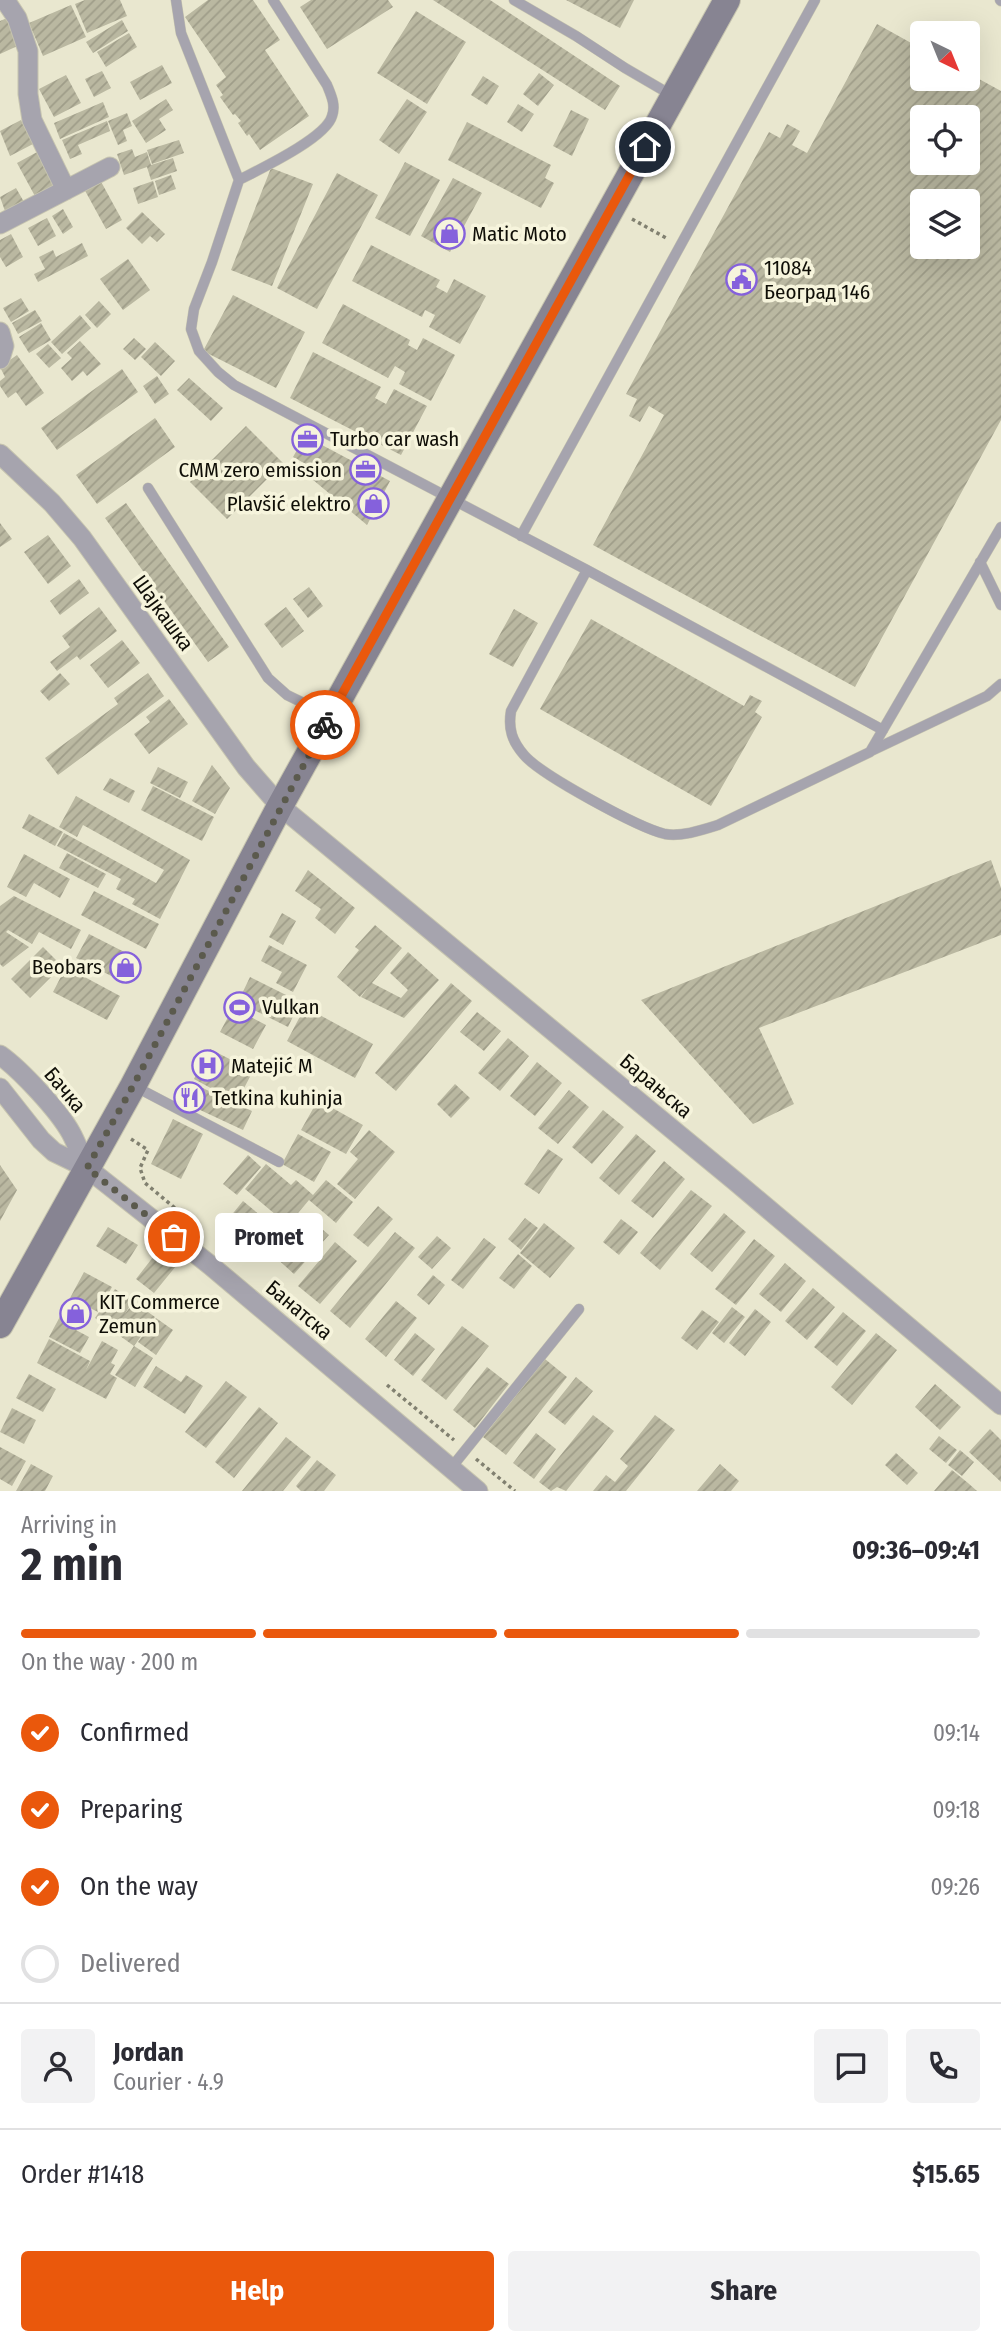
<!DOCTYPE html>
<meta charset="utf-8">
<style>
:root{--surface:#fff;--page:#f2f2f3;--text:#2b2b33;--muted:#7c7c81;--line:#e1e1e2;--accent:#ea580c}
body{margin:0;font-family:"Fira Sans Condensed",sans-serif;background:var(--page);color:var(--text);height:100vh;display:flex;flex-direction:column;font-size:26px;white-space:nowrap}
*{box-sizing:border-box;margin:0}
p{font-size:23px;color:var(--muted)}
.icon{flex:none;width:38px;height:38px;fill:none;stroke:currentColor;stroke-width:2;stroke-linecap:round;stroke-linejoin:round}
.map{position:relative;height:1491px;overflow:hidden}
.panel{display:flex;flex-direction:column;background:var(--surface);flex:1}
.panel>*{flex:none}
.needle{width:46px;rotate:137deg}
.controls{position:absolute;left:910px;top:21px;display:grid;gap:14px}
.controls a{display:grid;place-items:center;width:70px;height:70px;border-radius:7px;background:var(--surface);box-shadow:0 7px 28px #0002;font-size:35px}
.pin{position:absolute;display:grid;place-items:center;width:60px;height:60px;color:#fff;margin:-30px;border:4px solid #fff;border-radius:50%;box-shadow:0 2px 7px #0007}
.courier{position:absolute;display:grid;place-items:center;width:70px;height:70px;margin:-35px;border:5px solid #ea580c;border-radius:50%;background:#fff;color:#222;box-shadow:0 2px 9px #0007}
.bubble{position:absolute;height:49px;border-radius:7px;background:var(--surface);box-shadow:0 7px 28px #0002;font-size:23px;font-weight:700;line-height:49px;text-align:center}
.headline em{font-style:normal;font-weight:700}
.headline div{display:flex;flex-direction:column-reverse}
.headline{display:flex;align-items:center;justify-content:space-between;height:119px;padding:0 21px}
h1{font-size:46px;font-weight:700;line-height:52px}
.bar{display:grid;grid-template-columns:repeat(4,1fr);gap:10px 7px;align-content:center;height:84px;padding:0 21px}
.bar i{height:9px;border-radius:5px;background:var(--line)}
.bar .active{background:var(--accent)}
.bar p{grid-column:span 4}
.line{display:flex;align-items:center;gap:18px;padding:0 21px;border-top:2px solid var(--line)}
.line div{flex:1}
.round{display:grid;place-items:center;flex:none;width:74px;height:74px;border-radius:7px;background:var(--page)}
ol{padding:0 21px;list-style:none}
li{display:flex;align-items:center;gap:21px;height:77px}
li p{margin-inline-start:auto}
li .icon{padding:7px;border-radius:50%;background:var(--accent);color:#fff;stroke-width:4}
li:last-child{color:var(--muted)}
li i{width:38px;height:38px;border:4px solid var(--line);border-radius:50%}
.button{display:flex;gap:14px;margin-top:auto;padding:14px 21px}
.button a{flex:1;height:80px;border-radius:7px;background:var(--accent);color:#fff;font-size:28px;font-weight:700;line-height:80px;text-align:center}
.button a+a{background:var(--page);color:var(--text)}
.map>svg:first-child{display:block}
.building{fill:url(#building-hatch);fill-rule:evenodd}
.lines{fill:none;stroke-linecap:round;stroke-linejoin:round}
.service-casing{stroke:#c6c4af;stroke-width:11}
.minor-casing{stroke:#c6c4af;stroke-width:21}
.secondary-casing{stroke:#c6c4af;stroke-width:28}
.path{stroke:#818070;stroke-width:3.5;stroke-dasharray:3.5 3.5;stroke-linecap:butt}
.service{stroke:#a6a4ae;stroke-width:10}
.minor{stroke:#a6a4ae;stroke-width:19}
.secondary{stroke:#878492;stroke-width:26}
.done{stroke:#5b5a4d;stroke-width:7;stroke-dasharray:0 12.6}
.route{stroke:#ea580c;stroke-width:9}
.labels{text-anchor:middle;stroke-width:7;stroke-linejoin:round;paint-order:stroke}
.poi-label{font-size:21px;fill:#0f0e07;stroke:#f6f4dc;text-anchor:start}
.street-label{font-size:21px;fill:#0f0e07;stroke:#f6f4dc}
</style>
<div class="map">
<svg width="1001" height="1491" viewBox="0 0 1001 1491">
<defs>
<pattern id="building-hatch" width="6" height="6" patternUnits="userSpaceOnUse" patternTransform="scale(1.75)"><rect width="6" height="6" fill="#bab8a1"/><path d="M-1 1l2-2M0 6l6-6M5 7l2-2" fill="none" stroke="#9f9d89"/></pattern>
</defs>
<rect width="100%" height="100%" fill="#e9e7cf"/>
<path class="building" d="M85,0H120L127,16L87,33L75,4Z
M208,0H253L280,40L265,50L309,116L260,150L249,134L247,136L238,123L241,121L235,114L233,115L220,97L223,95L216,85L226,77L185,17Z
M311,0H388L393,7L327,49L300,7Z
M433,0H490L620,86L605,110Z
M566,0H634L620,28Z
M71,5L86,37L43,56L29,23Z
M416,11L466,42L427,104L377,73Z
M12,16L24,43L0,54V21Z
M122,20L128,31L93,53L86,42Z
M877,24L922,49V79H968V73L1001,91V420L855,687L593,545L664,415L649,406L640,422L629,416L637,399L626,394L769,132L780,138L787,124L800,131L792,145L807,153ZM922,117H968V163H922ZM922,201H968V247H922Z
M129,33L137,47L106,67L97,52Z
M162,65L172,83L140,100L130,82Z
M102,71L111,88L94,97L85,79Z
M539,73L554,85L538,106L523,94Z
M66,75L81,103L54,117L39,89Z
M483,76L499,86L487,105L471,95Z
M166,99L173,110L159,119L166,130L146,143L132,121Z
M407,99L427,112L399,154L379,140Z
M103,102L109,117L60,139L54,123Z
M518,104L534,114L522,132L507,122Z
M571,110L589,119L572,156L553,146Z
M127,113L132,126L123,130L127,141L118,145L108,121Z
M21,120L33,144L10,156L0,131Z
M107,121L110,131L78,145L82,154L70,159L62,140Z
M467,122L551,165L545,178L554,183L541,208L448,160Z
M179,140L184,153L152,164L147,150Z
M132,149L135,157L147,152L151,165L173,158L177,171L151,180L147,167L124,175L117,154Z
M39,151L57,187L36,198L17,163Z
M405,162L440,180L410,236L375,218Z
M271,168L313,184L272,286L231,270Z
M337,173L378,195L317,309L277,288Z
M171,175L176,189L159,195L155,181Z
M99,178L122,220L106,229L83,187Z
M453,178L482,193L450,252L421,236Z
M153,181L158,197L138,204L133,188Z
M16,188L24,202L5,211L0,197Z
M63,209L73,227L63,234L52,216Z
M142,212L165,234L157,242L150,236L142,244L126,228Z
M47,218L56,236L38,246L28,228Z
M11,234L23,257L6,267L0,257V240Z
M82,243L88,256L38,282L34,274L45,269L39,257L53,250L56,257Z
M371,245L440,280L436,287L447,293L454,279L486,296L460,344L429,327L435,315L425,310L422,317L352,281Z
M128,259L150,290L123,310L100,279Z
M233,295L305,332L276,388L203,351Z
M21,298L29,311L11,322L3,308Z
M99,301L111,314L97,328L85,315Z
M343,304L410,340L408,345L417,350L423,338L455,355L431,401L399,384L405,372L395,366L388,378L322,343Z
M35,310L42,321L18,334L12,323Z
M80,315L91,328L62,354L51,342Z
M41,323L51,340L29,353L19,337Z
M134,338L146,349L135,360L123,349Z
M80,341L101,364L87,376L83,371L72,381L61,368L72,358L67,353Z
M155,342L175,361L161,376L141,357Z
M48,344L61,358L49,368L36,354Z
M313,352L381,387L375,398L386,404L394,389L427,406L401,455L290,398Z
M17,355L44,393L26,406L16,392L8,398L0,386V381L5,377L0,367Z
M122,369L138,392L57,450L41,428Z
M157,376L169,394L155,404L143,386Z
M189,378L223,408L211,421L177,390Z
M155,418L175,447L97,504L76,475Z
M246,426L283,463L227,519L190,482Z
M305,436L390,481L367,525L306,474L311,467L293,457Z
M126,503L229,647L208,662L105,518Z
M0,523L12,539L0,547Z
M48,535L71,566L48,584L24,552Z
M79,579L89,593L60,615L50,601Z
M309,587L323,606L308,618L293,599Z
M99,607L117,631L80,660L77,656L57,671L50,662L70,647L62,636Z
M286,607L304,631L282,648L264,624Z
M514,609L538,623L513,667L489,654Z
M591,619L744,706L750,695L762,701L755,712L762,717L711,806L540,709Z
M122,640L140,663L108,688L90,665Z
M60,673L70,684L49,701L40,691Z
M148,673L164,696L58,775L45,758L118,704L114,698Z
M169,699L188,724L149,754L134,734L150,722L146,717Z
M212,765L230,788L215,814L192,801Z
M158,767L188,782L180,798L150,783Z
M110,778L135,791L129,803L103,790Z
M153,786L214,817L202,841L141,810Z
M76,796L190,860L160,919L132,904L135,899L116,889L121,879L57,846L64,833L167,889L156,883L164,870L83,825L77,837L59,827Z
M29,814L63,832L55,846L22,828Z
M67,853L106,874L98,888L59,868Z
M24,854L70,879L60,898L34,883L26,897L7,887Z
M991,860L1001,888V935L759,1028L794,1104L753,1124L641,1000Z
M308,870L355,908L335,934L315,918L321,909L295,891Z
M94,891L159,924L146,949L81,915Z
M14,896L81,930L71,949L39,932L32,944L8,930L6,932L29,947L3,967L0,964V906Z
M282,913L296,921L283,945L269,937Z
M375,925L402,948L372,983L401,998L408,990L390,973L408,952L439,980L404,1018L361,997L369,986L360,997L337,977L359,950L355,947Z
M89,934L140,960L127,984L76,958Z
M269,945L307,965L293,992L276,983L282,972L261,961Z
M43,947L62,966L30,998L11,979Z
M66,967L120,996L107,1020L53,992Z
M250,977L300,1002L288,1027L238,1002Z
M451,983L472,1001L396,1091L375,1073Z
M305,1007L373,1044L355,1078L287,1041Z
M233,1008L266,1025L253,1049L220,1032Z
M477,1012L501,1031L484,1051L460,1032Z
M508,1038L529,1056L500,1091L478,1073Z
M210,1049L253,1071L242,1092L234,1088L229,1098L194,1079Z
M537,1062L562,1083L535,1116L510,1096Z
M192,1083L252,1111L243,1130L183,1102Z
M455,1084L470,1098L451,1118L437,1104Z
M569,1090L589,1107L558,1144L538,1128Z
M318,1100L363,1125L346,1154L301,1130Z
M603,1110L624,1127L592,1164L572,1147Z
M173,1119L203,1134L181,1179L151,1164Z
M369,1130L395,1152L355,1199L337,1184L358,1159L350,1152Z
M298,1134L331,1152L314,1182L282,1164Z
M636,1134L656,1151L619,1195L599,1178Z
M548,1149L563,1159L539,1194L524,1184Z
M248,1155L261,1167L237,1195L223,1184Z
M664,1161L685,1179L653,1218L631,1201Z
M266,1164L291,1185L296,1180L313,1195L326,1180L353,1202L336,1223L309,1200L288,1225L245,1189Z
M0,1165L17,1190L0,1221Z
M691,1190L712,1206L660,1270L640,1253Z
M243,1201L273,1226L254,1248L225,1223Z
M378,1206L393,1219L368,1247L353,1235Z
M724,1213L746,1232L712,1272L690,1254Z
M308,1217L329,1235L294,1274L274,1256Z
M525,1218L538,1228L521,1250L508,1239Z
M621,1219L638,1232L619,1255L603,1242Z
M544,1223L575,1248L550,1278L520,1253Z
M108,1227L138,1245L126,1264L96,1246Z
M395,1232L415,1248L350,1328L330,1311Z
M437,1236L451,1248L432,1269L418,1257Z
M484,1238L496,1247L463,1289L451,1280Z
M754,1239L775,1256L736,1305L715,1289Z
M335,1242L357,1261L320,1304L298,1286Z
M157,1252L176,1266L154,1293L136,1279Z
M518,1254L532,1266L514,1289L499,1278Z
M785,1263L806,1281L781,1312L759,1294Z
M84,1272L112,1287L98,1312L88,1307L76,1330L89,1337L80,1353L49,1337Z
M433,1275L445,1285L429,1305L417,1295Z
M813,1288L835,1307L807,1340L785,1321Z
M115,1289L133,1301L124,1315L134,1302L155,1317L134,1346L95,1318Z
M396,1301L417,1318L386,1357L365,1339Z
M732,1307L745,1317L724,1343L712,1333Z
M755,1309L771,1322L745,1356L729,1343Z
M702,1310L719,1322L697,1350L681,1338Z
M843,1312L866,1331L837,1366L814,1347Z
M156,1318L173,1330L156,1355L138,1342Z
M462,1326L489,1346L446,1400L421,1380Z
M415,1333L435,1349L413,1376L394,1360Z
M876,1333L897,1350L852,1405L831,1387Z
M49,1339L90,1361L86,1370L102,1341L118,1350L111,1363L115,1365L110,1374L117,1378L106,1399L37,1363Z
M134,1346L153,1358L135,1387L115,1375Z
M545,1359L567,1377L506,1455L483,1437Z
M156,1366L181,1382L186,1375L203,1386L185,1414L143,1387Z
M487,1367L509,1384L475,1428L453,1410Z
M29,1374L56,1389L43,1412L16,1398Z
M576,1377L593,1391L565,1425L548,1412Z
M226,1381L247,1397L206,1448L185,1432Z
M935,1384L961,1407L940,1430L915,1407Z
M259,1407L278,1423L234,1478L215,1462Z
M12,1408L36,1420L24,1444L0,1432Z
M593,1415L614,1431L566,1491L557,1487L551,1491L539,1482Z
M655,1415L675,1430L626,1491H593L606,1475L615,1482L628,1466L620,1459Z
M990,1429L1001,1440V1482L969,1452Z
M536,1433L556,1449L534,1479L513,1463Z
M939,1436L957,1450L946,1463L929,1449Z
M286,1437L311,1457L283,1491H242Z
M0,1447L26,1461L12,1486L0,1479Z
M960,1450L974,1462L962,1476L948,1465Z
M896,1453L918,1473L907,1485L885,1465Z
M317,1460L336,1475L324,1491H301L296,1486Z
M31,1464L53,1476L45,1491H16Z
M720,1464L739,1481L731,1491H697Z
M952,1470L968,1483L977,1491H934Z"/>
<g class="lines">
<defs>
<path id="service" d="M176,0L181,33L239,180L212,262L194,309L191,329L199,351L218,372L234,385L587,570L883,730
M514,0L576,36L625,68L673,96
M1000,0L1001,1
M239,180C260,169 326,138 332,116C336,105 331,95 327,85L273,0
M148,488L268,678L287,695L330,716
M521,536L815,0
M980,562L1001,605
M587,570L511,711C508,729 512,741 524,755C541,775 639,828 665,834C681,837 702,830 718,825L870,752L1001,527
M871,751L987,696L1001,684
M134,1086L279,1162
M451,1468L579,1309"/>
<path id="minor" d="M5,0L17,18L28,51V94L32,120L66,190
M0,224L110,167
M0,332L4,346L0,359
M0,454L52,503L82,538L246,767L280,806L735,1181L1001,1405
M0,1055C21,1070 59,1111 71,1133C77,1144 81,1156 87,1168
M0,1088L41,1140L54,1152L87,1168L210,1265L478,1491"/>
<path id="secondary" d="M0,1325L133,1086L280,806L727,0"/>
</defs>
<use href="#service" class="service-casing"/>
<use href="#minor" class="minor-casing"/>
<use href="#secondary" class="secondary-casing"/>
<path class="path" d="M632,219L668,239
M131,1139L148,1150L140,1168L145,1183L182,1214
M387,1385L454,1440
M476,1459L515,1491"/>
<use href="#service" class="service"/>
<use href="#minor" class="minor"/>
<use href="#secondary" class="secondary"/>
</g>
<g class="lines">
<path class="done" d="M174,1237L87,1168L133,1086L325,725"/>
<path class="route" d="M325,725L645,147"/>
</g>
<defs>
<symbol id="shop-ring" viewBox="-11 -11 22 22"><circle r="9.5" fill="#f6f4dc" stroke="#8561dc" stroke-width="1.5"/><path d="M-5-2.5h2.3a2.7 3.5 0 0 1 5.4 0H5L5.5 6h-11ZM-1.5-2.5h3a1.5 2.3 0 0 0-3 0Z" fill="#8561dc"/></symbol>
<symbol id="civic-ring" viewBox="-11 -11 22 22"><circle r="9.5" fill="#f6f4dc" stroke="#8561dc" stroke-width="1.5"/><path d="M-.6-6.5H3V-4.5H.6V-3L4-1V1h2V6H-6V1h2V-1L-.6-3ZM-1.2 2.5V6h2.4V2.5Z" fill="#8561dc"/></symbol>
<symbol id="office-ring" viewBox="-11 -11 22 22"><circle r="9.5" fill="#f6f4dc" stroke="#8561dc" stroke-width="1.5"/><path d="M-6-3h4V-5.5h4V-3h4V5H-6ZM-1-4.5V-3h2v-1.5ZM-6 0V1H6V0Z" fill="#8561dc"/></symbol>
<symbol id="stadium-ring" viewBox="-11 -11 22 22"><circle r="9.5" fill="#f6f4dc" stroke="#8561dc" stroke-width="1.5"/><path d="M0-5a6.5 5 0 1 0 0 10a6.5 5 0 1 0 0-10ZM-3.5-1.8h7v3.6h-7Z" fill="#8561dc"/></symbol>
<symbol id="hospital-ring" viewBox="-11 -11 22 22"><circle r="9.5" fill="#f6f4dc" stroke="#8561dc" stroke-width="1.5"/><path d="M-5-5h3v3.5h4V-5h3V5h-3V1.5h-4V5h-3Z" fill="#8561dc"/></symbol>
<symbol id="restaurant-ring" viewBox="-11 -11 22 22"><circle r="9.5" fill="#f6f4dc" stroke="#8561dc" stroke-width="1.5"/><path d="M-5-6h1v4h1v-4h1v4h1v-4h1v5L-1.5 .5V6h-2V.5L-5-1ZM5-6V6H3V1.5H1.5Q1.5-4 5-6Z" fill="#8561dc"/></symbol>
</defs>
<g fill-rule="evenodd">
<use href="#shop-ring" x="432" y="216" width="35" height="35"/>
<use href="#civic-ring" x="724" y="262" width="35" height="35"/>
<use href="#office-ring" x="290" y="422" width="35" height="35"/>
<use href="#office-ring" x="348" y="452" width="35" height="35"/>
<use href="#shop-ring" x="356" y="486" width="35" height="35"/>
<use href="#shop-ring" x="108" y="950" width="35" height="35"/>
<use href="#stadium-ring" x="222" y="990" width="35" height="35"/>
<use href="#hospital-ring" x="190" y="1048" width="35" height="35"/>
<use href="#restaurant-ring" x="172" y="1080" width="35" height="35"/>
<use href="#shop-ring" x="58" y="1296" width="35" height="35"/>
</g>
<g class="labels">
<g class="poi-label">
<text x="472" y="241">Matic Moto</text>
<text x="764" y="275">11084<tspan x="764" dy="24">Београд 146</tspan></text>
<text x="330" y="446">Turbo car wash</text>
<text x="342" y="477" text-anchor="end">CMM zero emission</text>
<text x="351" y="511" text-anchor="end">Plavšić elektro</text>
<text x="102" y="974" text-anchor="end">Beobars</text>
<text x="262" y="1014">Vulkan</text>
<text x="231" y="1073">Matejić M</text>
<text x="212" y="1105">Tetkina kuhinja</text>
<text x="99" y="1309">KIT Commerce<tspan x="99" dy="24">Zemun</tspan></text>
</g>
<g class="street-label">
<text transform="translate(163 613) rotate(54)" y="7">Шајкашка</text>
<text transform="translate(656 1086) rotate(40)" y="7">Барањска</text>
<text transform="translate(65 1090) rotate(50)" y="7">Бачка</text>
<text transform="translate(299 1310) rotate(40)" y="7">Банатска</text>
</g>
</g>
</svg>
<div class="controls">
<a><svg class="needle" viewBox="-14 -14 28 28"><path d="M0-13l5 13h-10z" fill="#e53935"/><path d="M0 13l5-13h-10z" fill="#7c7c81"/></svg></a>
<a><svg class="icon" aria-label="locate" viewBox="0 0 24 24"><circle cx="12" cy="12" r="6"/><path d="M12 2v4M12 18v4M2 12h4M18 12h4"/></svg></a>
<a><svg class="icon" aria-label="layers" viewBox="0 0 24 24"><path d="M12 4l9 5-9 5-9-5zM3 14l9 5 9-5"/></svg></a>
</div>
<div class="pin" style="left:174px;top:1237px;background:#ea580c"><svg class="icon" aria-label="bag" viewBox="0 0 24 24"><path d="M5 8h14l-1 12H6zM9 8a3 3 0 0 1 6 0"/></svg></div>
<div class="pin" style="left:645px;top:147px;background:#1f2937"><svg class="icon" aria-label="home" viewBox="0 0 24 24"><path d="M3 11l9-7 9 7M6 9v11h12V9"/></svg></div>
<div class="courier" style="left:325px;top:725px"><svg class="icon" aria-label="bike" viewBox="0 0 24 24"><circle cx="6" cy="16" r="4"/><circle cx="18" cy="16" r="4"/><path d="M6 16l4-8h5l3 8M10 8l3 8H6M13 5h3"/></svg></div>
<div class="bubble" style="left:215px;top:1213px;width:108px">Promet</div>
</div>
<section class="panel">
<div class="headline"><div><h1>2 min</h1><p>Arriving in</p></div><em>09:36–09:41</em></div>
<div class="bar"><i class="active"></i><i class="active"></i><i class="active"></i><i></i><p>On the way · 200 m</p></div>
<ol>
<li><svg class="icon" aria-label="check" viewBox="0 0 24 24"><path d="M5 12l5 5 9-10"/></svg>Confirmed<p>09:14</p></li>
<li><svg class="icon" aria-label="check" viewBox="0 0 24 24"><path d="M5 12l5 5 9-10"/></svg>Preparing<p>09:18</p></li>
<li><svg class="icon" aria-label="check" viewBox="0 0 24 24"><path d="M5 12l5 5 9-10"/></svg>On the way<p>09:26</p></li>
<li><i></i>Delivered</li>
</ol>
<div class="line" style="height:126px"><a class="round"><svg class="icon" aria-label="person" viewBox="0 0 24 24"><circle cx="12" cy="8" r="4"/><path d="M4 21q1-7 8-7t8 7"/></svg></a><div><b>Jordan</b><p>Courier · 4.9</p></div><a class="round"><svg class="icon" aria-label="chat" viewBox="0 0 24 24"><path d="M4 5h16v11H9l-5 4z"/></svg></a><a class="round"><svg class="icon" aria-label="phone" viewBox="0 0 24 24"><path d="M5 4h4l2 5-3 2q2 4 5 5l2-3 5 2v4C11 20 4 13 5 4z"/></svg></a></div>
<div class="line" style="height:91px"><div>Order #1418</div><b>$15.65</b></div>
<div class="button"><a>Help</a><a>Share</a></div>
</section>
